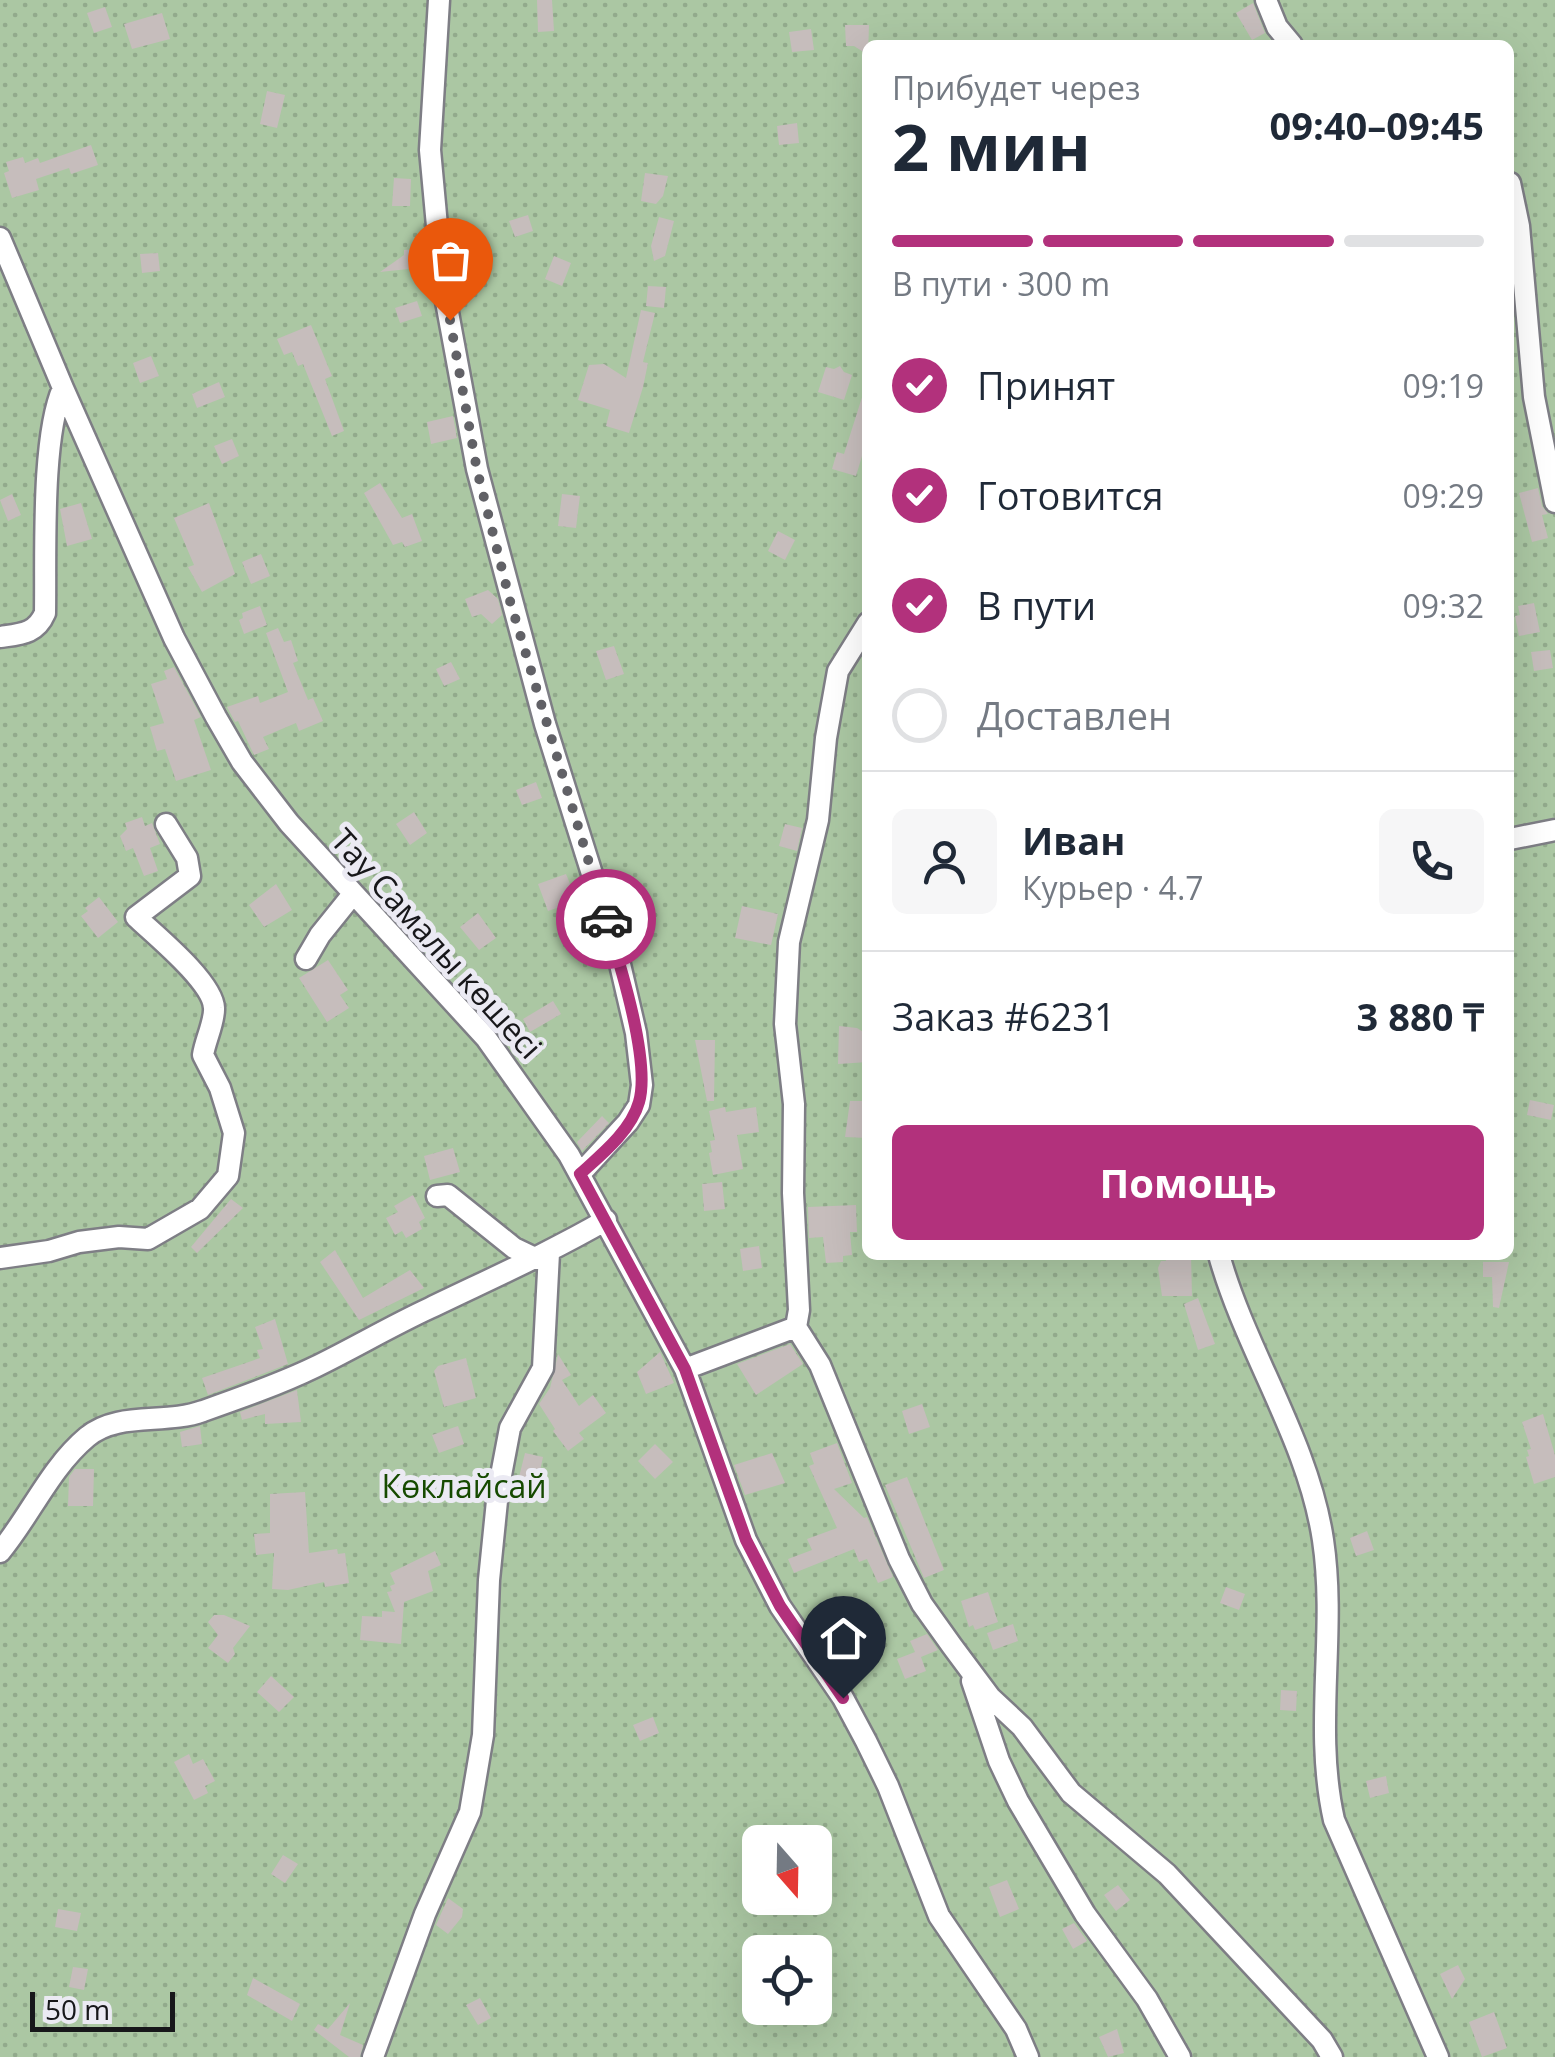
<!DOCTYPE html>
<html lang="ru">
<meta charset="utf-8">
<style>
:root{--surface:#fff;--page:#f6f6f7;--text:#1f2937;--muted:#747a83;--line:#e0e1e3;--accent:#b2317c}
body{margin:0;font-family:"Open Sans",sans-serif;background:var(--page);color:var(--text);height:100vh;display:flex;flex-direction:column;font-size:38px;white-space:nowrap}
*{box-sizing:border-box;margin:0}
p{font-size:32px;color:var(--muted)}
.icon{flex:none;width:55px;height:55px;fill:none;stroke:currentColor;stroke-width:2;stroke-linecap:round;stroke-linejoin:round}
.map{position:relative;flex:1;overflow:hidden}
.side{position:absolute;left:862px;top:40px;width:652px;height:1220px;display:flex;flex-direction:column;background:var(--surface);border-radius:15px;box-shadow:0 10px 40px #0002}
.side>*{flex:none}
.needle{width:65px;rotate:160deg}
.controls{position:absolute;left:742px;top:1825px;display:grid;gap:20px}
.controls a{display:grid;place-items:center;width:90px;height:90px;border-radius:15px;background:var(--surface);box-shadow:0 10px 40px #0002;font-size:50px}
.scale{position:absolute;left:30px;bottom:25px;width:145px;box-sizing:border-box;padding-left:10px;border:5px solid #17171a;border-top:0;font-size:28px;line-height:35px;white-space:nowrap;color:#17171a;-webkit-text-stroke:8px #ebeaf3;paint-order:stroke}
.pin{position:absolute;display:grid;place-items:center;width:85px;height:85px;color:#fff;margin:-102px -42px;border-radius:50% 50% 50% 0;rotate:-45deg;box-shadow:0 0 10px #0007}
.pin .icon{rotate:45deg}
.courier{position:absolute;display:grid;place-items:center;width:100px;height:100px;margin:-50px;border:8px solid #b2317c;border-radius:50%;background:#fff;color:#222;box-shadow:0 2px 12px #0007}
.headline em{font-style:normal;font-weight:700}
.headline div{display:flex;flex-direction:column-reverse}
.headline{display:flex;align-items:center;justify-content:space-between;height:170px;padding:0 30px}
h1{font-size:65px;font-weight:700;line-height:75px}
.bar{display:grid;grid-template-columns:repeat(4,1fr);gap:15px 10px;align-content:center;height:120px;padding:0 30px}
.bar i{height:12px;border-radius:8px;background:var(--line)}
.bar .active{background:var(--accent)}
.bar p{grid-column:span 4}
.line{display:flex;align-items:center;gap:25px;padding:0 30px;border-top:2px solid var(--line)}
.line div{flex:1}
.round{display:grid;place-items:center;flex:none;width:105px;height:105px;border-radius:15px;background:var(--page)}
ol{padding:0 30px;list-style:none}
li{display:flex;align-items:center;gap:30px;height:110px}
li p{margin-inline-start:auto}
li .icon{padding:10px;border-radius:50%;background:var(--accent);color:#fff;stroke-width:4}
li:last-child{color:var(--muted)}
li i{width:55px;height:55px;border:5px solid var(--line);border-radius:50%}
.action{display:flex;gap:20px;margin-top:auto;padding:20px 30px}
.action a{flex:1;height:115px;border-radius:15px;background:var(--accent);color:#fff;font-size:40px;font-weight:700;line-height:115px;text-align:center}
.map>svg:first-child{display:block}
.garden{fill:url(#garden-dots);fill-rule:evenodd}
.building{fill:#c6bdbc}
.lines{fill:none;stroke-linecap:round;stroke-linejoin:round}
.minor-casing{stroke:#7e7e85;stroke-width:25}
.minor{stroke:#fff;stroke-width:20}
.done{stroke:#616166;stroke-width:10;stroke-dasharray:0 18}
.route{stroke:#b2317c;stroke-width:12}
.labels{text-anchor:middle;stroke-width:10;stroke-linejoin:round;paint-order:stroke}
.street-label{font-size:32px;fill:#17171a;stroke:#ebeaf3}
.park-label{font-size:32px;fill:#164a00;stroke:#ebeaf3}
</style>
<div class="map">
<svg width="1555" height="2057" viewBox="0 0 1555 2057">
<defs>
<pattern id="garden-dots" width="8" height="8" patternUnits="userSpaceOnUse" patternTransform="scale(2.5)"><rect width="8" height="8" fill="#abc7a3"/><path d="M2 2h.1M6 6h.1" fill="none" stroke="#92aa8c" stroke-width="1.8" stroke-linecap="round"/></pattern>
</defs>
<rect width="100%" height="100%" fill="#ebeaf3"/>
<path class="garden" d="M0,0H1555V2057H0ZM868,45H1510V1255H868ZM760,1842H815V1898H760ZM760,1952H815V2008H760Z"/>
<path class="building" d="M537,0H552L554,31L538,32Z
M1253,3L1265,33L1252,40L1236,13Z
M105,7L112,27L94,33L87,13Z
M162,13L170,39L132,49L124,24Z
M845,25H869L868,55L854,46H846Z
M811,29L814,50L792,52L789,32Z
M267,91L285,95L277,128L260,124Z
M797,123L799,143L779,145L777,126Z
M91,145L98,165L71,174L69,168L36,179L39,190L12,198L4,173L9,171L6,162L23,157L25,163L38,158L40,163Z
M645,173L668,176L663,196L656,204L641,201Z
M394,178L411,179L410,206H392Z
M528,215L533,231L515,237L509,221Z
M659,217L674,221L665,256L654,261L651,246Z
M425,248L427,267L380,272L404,255V250Z
M158,253L160,271L142,273L140,254Z
M554,256L571,263L562,286L545,279Z
M648,286L666,287L664,308L646,306Z
M417,301L422,316L400,323L395,308Z
M641,310L655,313L643,362L648,363L643,387L629,433L606,426L610,410L578,400L589,365L604,364L626,378Z
M311,325L332,376L325,379L344,431L332,436L303,364L298,366L292,352L284,355L277,339Z
M151,356L159,376L140,383L133,363Z
M840,366L844,372L852,375L844,400L818,392L826,367L834,369Z
M219,382L225,397L197,408L192,394Z
M864,391H868V436L856,476L832,469L837,452L844,454Z
M453,416L457,438L431,444L427,422Z
M232,439L239,456L222,464L214,446Z
M380,483L402,518L412,514L422,541L405,547L402,542L393,545L364,493Z
M1538,488L1542,506L1548,514L1542,515L1548,538L1532,542L1519,493Z
M12,494L21,515L8,521L0,500Z
M562,494L580,496L576,528L558,526Z
M81,503L92,539L67,546L60,509Z
M209,503L235,574L202,592L188,567L194,565L174,518Z
M778,531L795,540L785,560L768,551Z
M261,554L270,576L251,584L242,562Z
M488,590L498,599L502,615L492,624L481,614L472,617L465,599Z
M1534,603L1540,632L1519,636L1515,616L1520,615L1518,606Z
M260,606L267,625L244,634L239,620L243,618L242,613Z
M278,628L284,642L291,640L298,661L293,663L308,700L313,698L323,721L299,731L296,723L263,737L269,749L254,755L238,721L235,722L227,707L258,696L260,703L288,692L266,633Z
M614,646L624,674L606,680L596,651Z
M1550,650L1553,668L1534,671L1531,652Z
M451,662L460,679L444,686L436,669Z
M174,667L201,717L194,720L211,770L176,781L165,749L157,751L150,727L164,723L151,684L167,679L164,671Z
M536,782L542,798L522,805L516,790Z
M414,812L427,833L410,845L396,824Z
M142,817L145,826L152,823L160,844L150,848L158,871L144,876L133,848L126,851L120,836L127,829L125,823Z
M785,824L802,828L797,851L779,846Z
M566,874L577,901L548,911L538,884Z
M276,884L292,910L264,927L249,905Z
M99,897L118,922L98,938L81,916L88,911L85,908Z
M742,906L778,914L771,945L735,938Z
M478,913L496,938L479,950L460,927Z
M328,960L348,990L340,995L349,1008L327,1022L299,978Z
M553,1001L561,1014L530,1032L523,1019Z
M839,1026L857,1028L868,1035V1062L838,1064Z
M695,1040H715L714,1101H707Z
M1530,1100L1554,1105L1551,1120L1527,1115Z
M850,1101H868L867,1138L845,1137Z
M725,1107L726,1112L756,1107L759,1132L737,1135L743,1169L713,1175L709,1153L712,1152L710,1141L715,1140L709,1111Z
M602,1116L609,1123L582,1151L577,1142Z
M453,1148L460,1172L430,1180L424,1156Z
M722,1182L725,1209L704,1211L702,1184Z
M413,1195L425,1218L419,1222L422,1229L406,1238L402,1231L395,1235L386,1218L398,1212L394,1206Z
M231,1199L243,1208L197,1253L191,1247Z
M856,1205L857,1232H850L852,1255L843,1256V1262L826,1263L823,1237L809,1238L808,1207Z
M759,1246L762,1268L743,1271L740,1249Z
M335,1250L363,1298L410,1270L424,1288L359,1320L320,1262Z
M1165,1255H1191L1192,1296H1162L1158,1268L1161,1261H1166Z
M1483,1262H1509L1499,1308L1493,1307L1492,1277H1483Z
M1198,1298L1215,1344L1198,1350L1184,1304Z
M275,1319L288,1364L208,1395L202,1378L260,1358L257,1350L263,1349L255,1327Z
M790,1344L803,1364L756,1395L737,1364Z
M660,1352L674,1383L646,1394L637,1372Z
M558,1354L571,1375L562,1380L579,1406L593,1395L606,1413L579,1433L584,1439L568,1451L553,1431L555,1429L539,1404L550,1388Z
M466,1358L476,1398L444,1407L434,1371L438,1366Z
M297,1390L301,1422L265,1424V1414L242,1420L240,1412Z
M922,1404L930,1427L909,1434L902,1411Z
M1543,1414L1555,1455V1477L1534,1484L1526,1457L1529,1456L1527,1450L1531,1449L1522,1422Z
M200,1426L202,1444L182,1447L180,1432Z
M458,1426L464,1444L439,1453L432,1435Z
M837,1443L852,1483L834,1489L864,1518L867,1517L893,1577L878,1583L867,1559L859,1562L854,1549L794,1573L788,1559L812,1550L807,1539L837,1528L809,1466L814,1464L810,1453Z
M655,1444L673,1462L655,1479L638,1461Z
M525,1453L543,1457L537,1485L518,1481Z
M772,1453L785,1483L745,1495L734,1465Z
M75,1469H94L93,1506H68L69,1477Z
M907,1477L944,1570L924,1578L885,1485Z
M305,1492L309,1553L337,1549L338,1554L345,1553L349,1583L325,1587L324,1582L288,1590L272,1589L274,1553L256,1555L254,1534L270,1533V1494Z
M1367,1531L1374,1550L1356,1556L1350,1538Z
M435,1551L441,1565L428,1571L433,1591L404,1602L401,1644L360,1640L362,1616L382,1617V1611L395,1612L387,1592L392,1591L390,1586L395,1584L390,1573Z
M1226,1587L1245,1594L1239,1610L1220,1603Z
M988,1592L998,1622L975,1630L973,1625L969,1627L961,1601Z
M214,1615H224L250,1626L233,1648L235,1654L228,1663L208,1648L218,1635L208,1622Z
M1013,1624L1018,1641L993,1650L987,1633Z
M927,1634L938,1650L921,1657L926,1671L905,1679L897,1659L915,1652L910,1641Z
M271,1676L294,1697L279,1712L257,1692Z
M1281,1690L1297,1691L1296,1711L1280,1710Z
M653,1717L659,1733L640,1741L633,1725Z
M189,1754L193,1764L203,1759L215,1781L205,1786L208,1793L194,1800L174,1762Z
M1386,1776L1389,1793L1370,1798L1366,1781Z
M815,1849L832,1889L815,1895Z
M283,1855L298,1864L285,1883L271,1874Z
M1007,1880L1019,1909L1000,1917L989,1887Z
M1118,1885L1130,1900L1116,1911L1104,1895Z
M448,1898L463,1909L462,1917L448,1934L436,1925Z
M58,1909L81,1913L77,1931L55,1927Z
M1074,1923L1087,1941L1073,1949L1062,1929Z
M1458,1965L1465,1979L1452,1999L1440,1974Z
M73,1967L88,1969L84,1990L69,1987Z
M253,1978L300,2004L292,2021L247,1995Z
M480,1998L491,2018L478,2025L466,2005Z
M350,2003L340,2035L363,2045L360,2057H349L314,2030L318,2024L328,2029Z
M1494,2012L1507,2048L1482,2057L1469,2022Z
M1117,2029L1124,2053L1108,2057L1099,2037Z"/>
<g class="lines">
<defs>
<path id="minor" d="M439,0L430,150L442,280L477,469L545,724L619,960L636,1033L642,1085L639,1105L628,1122L580,1174
M1266,0L1277,27L1292,45
M1510,183L1519,226L1534,397L1555,502
M0,238L63,388L174,638L216,717L242,762L289,823L486,1038L569,1155L685,1369L746,1540L780,1606L843,1698L866,1741L888,1786L939,1916L1016,2029L1028,2057
M0,637C21,634 36,634 45,613C46,556 41,437 63,388
M1510,839L1555,830
M306,959L320,935L353,894
M437,1196L448,1195L514,1248L537,1259
M1219,1255C1246,1352 1308,1440 1323,1540C1337,1633 1313,1727 1334,1820L1438,2057
M0,1258L49,1251L79,1242L119,1237L148,1239L200,1209L228,1176L234,1133L220,1088L203,1055C205,1041 215,1021 214,1008C213,982 155,935 136,917L190,876L187,858L166,824
M796,1327L820,1365L899,1559L922,1604L952,1646L990,1697L1022,1727L1071,1793L1167,1874L1322,2040L1332,2057
M685,1369L796,1327L799,1310L793,1193L794,1104L785,1024L789,942L818,820L826,738L838,671L868,623
M0,1552C30,1516 50,1468 87,1437C118,1411 165,1425 203,1411C240,1398 280,1384 315,1367C354,1348 391,1326 430,1308C490,1279 549,1253 606,1220
M972,1681L999,1761L1018,1801L1085,1914L1147,1999L1180,2057
M373,2057L425,1914L470,1812L483,1735L489,1580L498,1491L510,1428L543,1368L549,1253"/>
</defs>
<use href="#minor" class="minor-casing"/>
<use href="#minor" class="minor"/>
</g>
<g class="lines">
<path class="done" d="M450,320L477,470L510,601L606,919"/>
<path class="route" d="M606,919C619,961 651,1061 639,1102C631,1131 601,1155 580,1174L685,1369L746,1540L780,1606L843,1698"/>
</g>
<g class="labels">
<g class="street-label">
<text transform="translate(436 944) rotate(48)" y="11">Тау Самалы көшесі</text>
</g>
<g class="park-label">
<text x="464" y="1498">Көклайсай</text>
</g>
</g>
</svg>
<div class="controls">
<a><svg class="needle" viewBox="-14 -14 28 28"><path d="M0-13l5 13h-10z" fill="#e53935"/><path d="M0 13l5-13h-10z" fill="#747a83"/></svg></a>
<a><svg class="icon" aria-label="locate" viewBox="0 0 24 24"><circle cx="12" cy="12" r="6"/><path d="M12 2v4M12 18v4M2 12h4M18 12h4"/></svg></a>
</div>
<div class="scale">50 m</div>
<div class="pin" style="left:450px;top:320px;background:#ea580c"><svg class="icon" aria-label="bag" viewBox="0 0 24 24"><path d="M5 8h14l-1 12H6zM9 8a3 3 0 0 1 6 0"/></svg></div>
<div class="pin" style="left:843px;top:1698px;background:#1f2937"><svg class="icon" aria-label="home" viewBox="0 0 24 24"><path d="M3 11l9-7 9 7M6 9v11h12V9"/></svg></div>
<div class="courier" style="left:606px;top:919px"><svg class="icon" aria-label="car" viewBox="0 0 24 24"><path d="M5 17H2v-5l4-1 3-4h7l3 4 3 1v5h-3M9 17h6M6 11h13"/><circle cx="7" cy="17" r="2"/><circle cx="17" cy="17" r="2"/></svg></div>
<section class="side">
<div class="headline"><div><h1>2 мин</h1><p>Прибудет через</p></div><em>09:40–09:45</em></div>
<div class="bar"><i class="active"></i><i class="active"></i><i class="active"></i><i></i><p>В пути · 300 m</p></div>
<ol>
<li><svg class="icon" aria-label="check" viewBox="0 0 24 24"><path d="M5 12l5 5 9-10"/></svg>Принят<p>09:19</p></li>
<li><svg class="icon" aria-label="check" viewBox="0 0 24 24"><path d="M5 12l5 5 9-10"/></svg>Готовится<p>09:29</p></li>
<li><svg class="icon" aria-label="check" viewBox="0 0 24 24"><path d="M5 12l5 5 9-10"/></svg>В пути<p>09:32</p></li>
<li><i></i>Доставлен</li>
</ol>
<div class="line" style="height:180px"><a class="round"><svg class="icon" aria-label="person" viewBox="0 0 24 24"><circle cx="12" cy="8" r="4"/><path d="M4 21q1-7 8-7t8 7"/></svg></a><div><b>Иван</b><p>Курьер · 4.7</p></div><a class="round"><svg class="icon" aria-label="phone" viewBox="0 0 24 24"><path d="M5 4h4l2 5-3 2q2 4 5 5l2-3 5 2v4C11 20 4 13 5 4z"/></svg></a></div>
<div class="line" style="height:130px"><div>Заказ #6231</div><b>3 880 ₸</b></div>
<div class="action"><a>Помощь</a></div>
</section>
</div>
